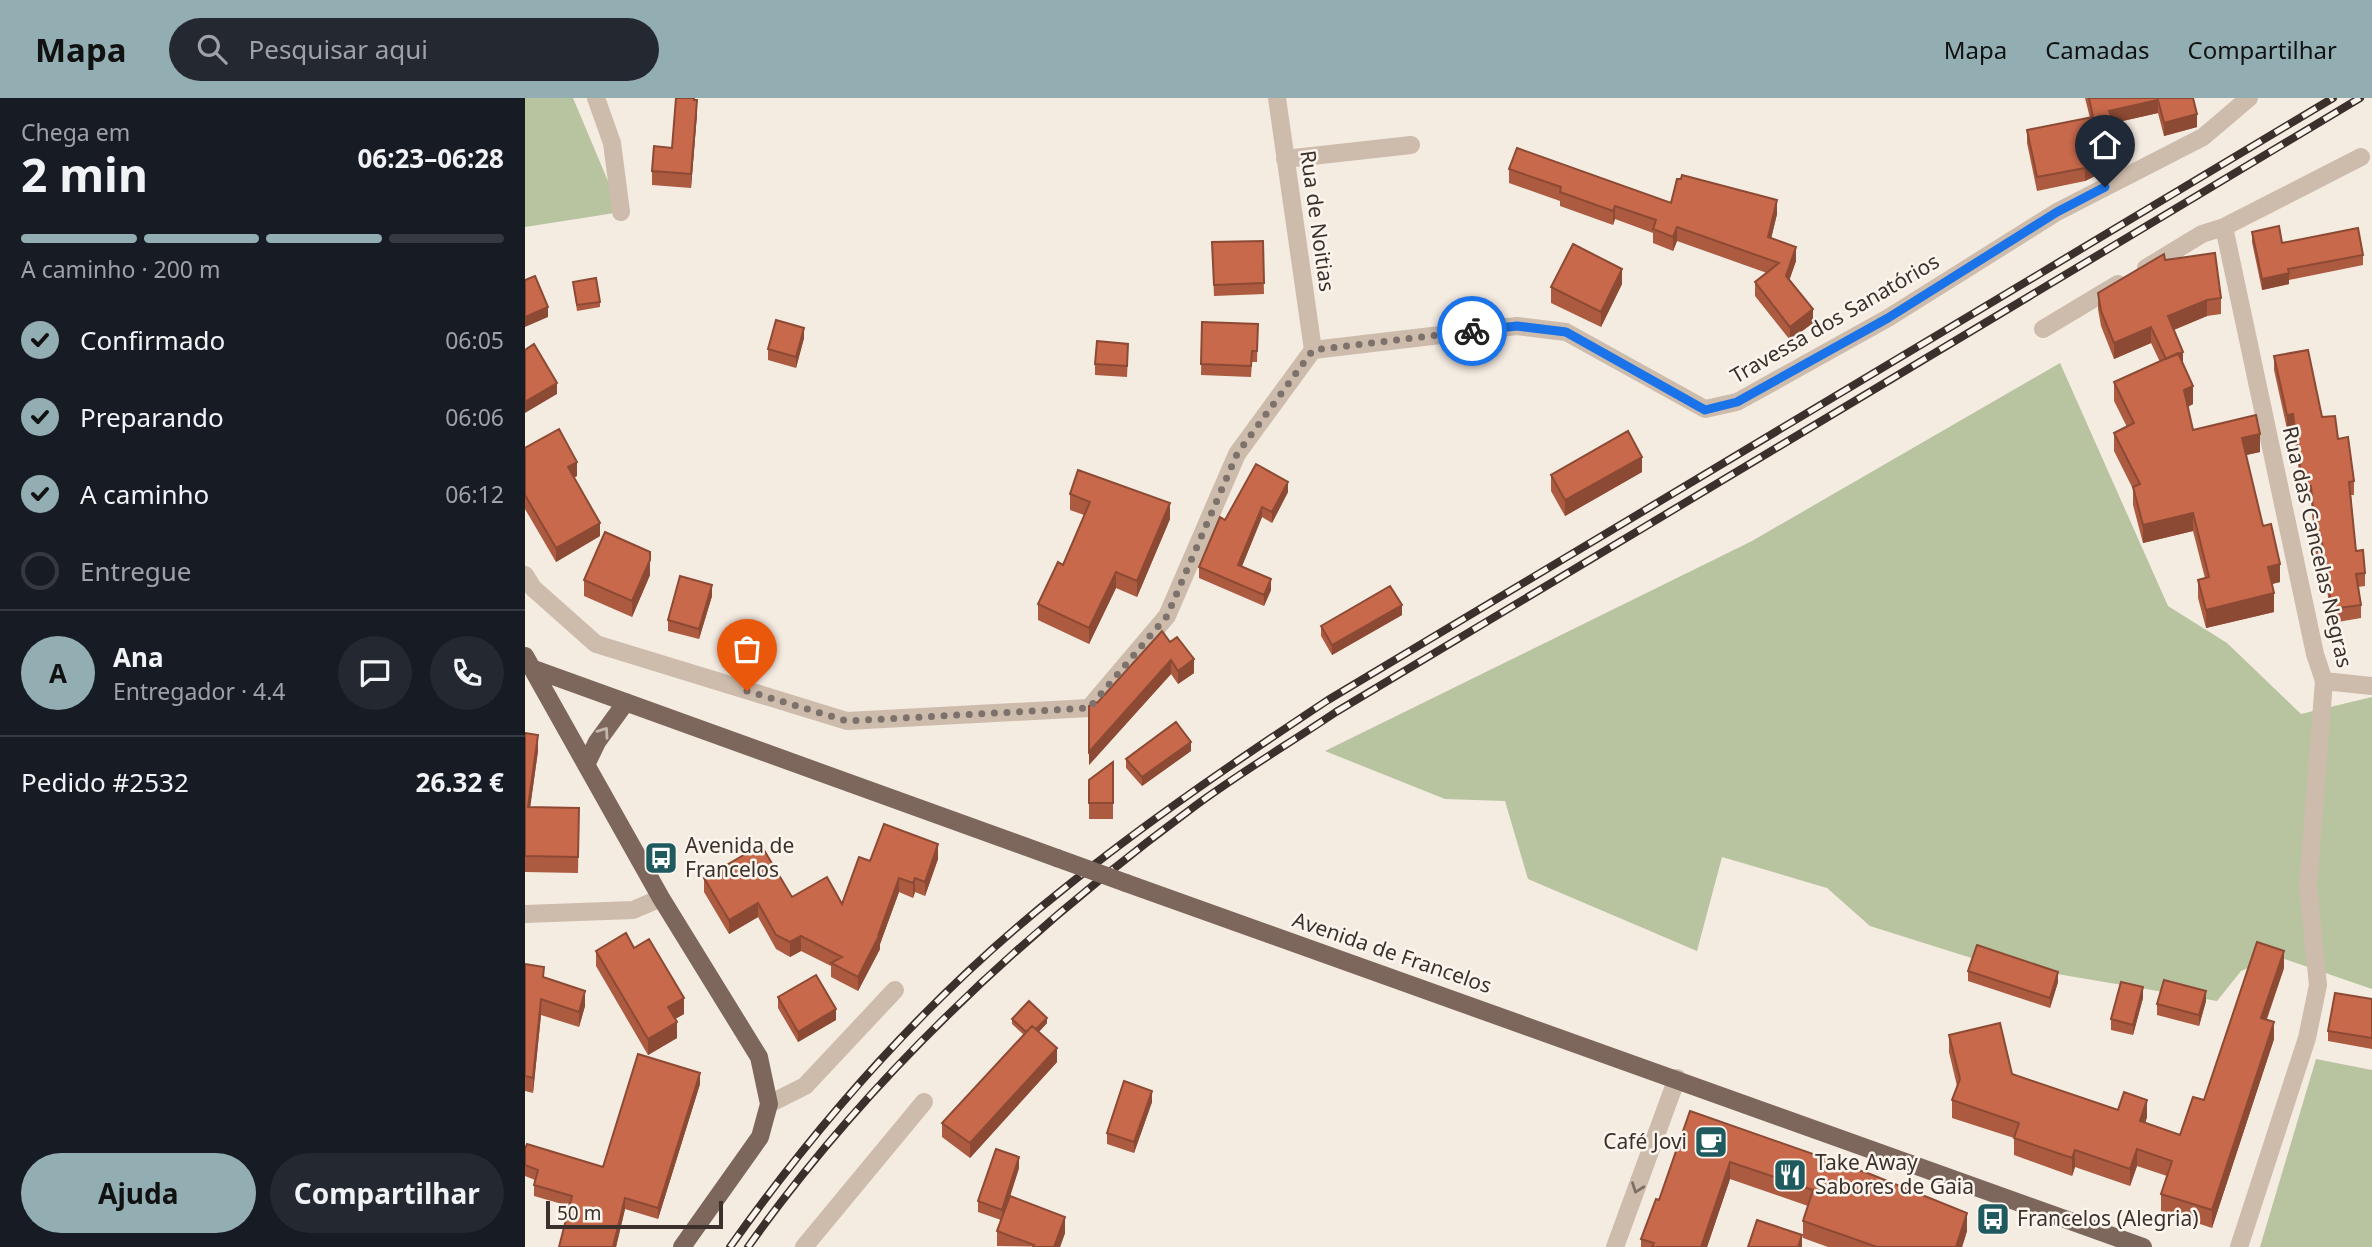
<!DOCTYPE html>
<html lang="pt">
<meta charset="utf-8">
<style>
:root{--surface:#171b24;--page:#242831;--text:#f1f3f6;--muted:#9ea1a6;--line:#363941;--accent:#92aeb2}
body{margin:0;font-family:"Noto Sans",sans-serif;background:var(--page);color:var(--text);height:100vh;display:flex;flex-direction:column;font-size:26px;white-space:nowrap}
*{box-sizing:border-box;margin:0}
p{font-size:23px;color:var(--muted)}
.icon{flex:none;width:38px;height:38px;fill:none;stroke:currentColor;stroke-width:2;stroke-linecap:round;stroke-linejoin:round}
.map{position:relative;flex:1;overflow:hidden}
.drawer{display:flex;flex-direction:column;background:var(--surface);width:525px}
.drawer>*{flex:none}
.scale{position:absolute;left:21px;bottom:18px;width:177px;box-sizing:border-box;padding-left:7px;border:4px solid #3b302b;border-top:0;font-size:19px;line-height:24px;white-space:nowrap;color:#3b302b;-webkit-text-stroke:5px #fbf5ee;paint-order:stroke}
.pin{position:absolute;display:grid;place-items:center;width:60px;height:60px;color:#fff;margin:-72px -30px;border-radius:50% 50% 50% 0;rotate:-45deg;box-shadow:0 0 7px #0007}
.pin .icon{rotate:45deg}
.courier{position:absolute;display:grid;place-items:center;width:70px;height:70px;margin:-35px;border:5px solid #1a73e8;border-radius:50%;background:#fff;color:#222;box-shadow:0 2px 9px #0007}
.overview em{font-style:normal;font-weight:700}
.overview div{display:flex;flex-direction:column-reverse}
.overview{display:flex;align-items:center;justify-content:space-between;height:119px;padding:0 21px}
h1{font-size:46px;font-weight:700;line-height:52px}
.bar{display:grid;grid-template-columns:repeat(4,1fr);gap:10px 7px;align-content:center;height:84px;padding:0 21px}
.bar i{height:9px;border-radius:5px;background:var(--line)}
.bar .on{background:var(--accent)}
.bar p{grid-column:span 4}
.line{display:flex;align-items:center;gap:18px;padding:0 21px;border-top:2px solid var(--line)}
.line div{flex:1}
.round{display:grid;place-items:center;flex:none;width:74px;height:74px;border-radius:37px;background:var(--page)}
ol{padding:0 21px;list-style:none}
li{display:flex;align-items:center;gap:21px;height:77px}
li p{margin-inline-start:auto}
li .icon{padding:7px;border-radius:50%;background:var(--accent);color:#111;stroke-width:4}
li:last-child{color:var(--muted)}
li i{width:38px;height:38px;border:4px solid var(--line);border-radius:50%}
.action{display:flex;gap:14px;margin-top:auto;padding:14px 21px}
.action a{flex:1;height:80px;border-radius:42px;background:var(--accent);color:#111;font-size:28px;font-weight:700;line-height:80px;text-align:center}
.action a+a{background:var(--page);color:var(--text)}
header{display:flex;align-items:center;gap:42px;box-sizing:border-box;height:98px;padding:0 35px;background:var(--accent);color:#111}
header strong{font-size:33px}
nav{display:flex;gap:38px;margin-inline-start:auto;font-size:24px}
.search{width:490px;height:63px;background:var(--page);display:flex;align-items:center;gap:18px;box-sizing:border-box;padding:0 24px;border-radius:38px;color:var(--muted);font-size:26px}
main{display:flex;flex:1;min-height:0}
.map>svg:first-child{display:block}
.green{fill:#b8c4a0}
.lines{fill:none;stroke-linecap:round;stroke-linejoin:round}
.minor{stroke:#cdbbac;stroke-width:18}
.major{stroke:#7d675c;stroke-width:18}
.rail-casing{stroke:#3b302b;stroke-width:8}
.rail{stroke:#fbf5ee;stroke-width:5;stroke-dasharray:16;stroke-linecap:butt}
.major-bridge{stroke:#7d675c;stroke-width:18}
.wall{fill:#ac5a40}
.shaded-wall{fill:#8c4a34}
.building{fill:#c8694b;stroke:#8c4a34;stroke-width:2}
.oneway{stroke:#c2b5ac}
.oneway2{stroke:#7d6f65}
.done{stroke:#7c716b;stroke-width:7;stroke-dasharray:0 12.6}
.route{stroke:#1a73e8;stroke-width:9}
.labels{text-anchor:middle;stroke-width:5;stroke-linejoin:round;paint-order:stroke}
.street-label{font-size:21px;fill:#3b302b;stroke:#fbf5ee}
.poi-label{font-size:21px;fill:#3b302b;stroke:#fbf5ee;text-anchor:start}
</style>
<header>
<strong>Mapa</strong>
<div class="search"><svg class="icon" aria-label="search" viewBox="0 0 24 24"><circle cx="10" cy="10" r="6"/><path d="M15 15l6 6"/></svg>Pesquisar aqui</div>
<nav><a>Mapa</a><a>Camadas</a><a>Compartilhar</a></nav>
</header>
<main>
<section class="drawer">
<div class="overview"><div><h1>2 min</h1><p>Chega em</p></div><em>06:23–06:28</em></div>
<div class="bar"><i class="on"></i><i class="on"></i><i class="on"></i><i></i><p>A caminho · 200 m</p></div>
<ol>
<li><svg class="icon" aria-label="check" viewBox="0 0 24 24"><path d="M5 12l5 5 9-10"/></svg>Confirmado<p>06:05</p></li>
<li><svg class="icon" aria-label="check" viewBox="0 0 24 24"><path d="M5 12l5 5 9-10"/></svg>Preparando<p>06:06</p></li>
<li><svg class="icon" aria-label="check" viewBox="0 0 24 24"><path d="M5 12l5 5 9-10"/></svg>A caminho<p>06:12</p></li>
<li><i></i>Entregue</li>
</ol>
<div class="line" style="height:126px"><b class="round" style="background:var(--accent);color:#111">A</b><div><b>Ana</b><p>Entregador · 4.4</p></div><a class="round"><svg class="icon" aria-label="chat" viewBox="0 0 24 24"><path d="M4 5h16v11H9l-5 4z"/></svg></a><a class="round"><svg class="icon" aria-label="phone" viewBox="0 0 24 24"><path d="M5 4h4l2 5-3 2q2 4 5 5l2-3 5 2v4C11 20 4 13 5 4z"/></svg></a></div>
<div class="line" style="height:91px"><div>Pedido #2532</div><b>26.32 €</b></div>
<div class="action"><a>Ajuda</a><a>Compartilhar</a></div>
</section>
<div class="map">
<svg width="1847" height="1149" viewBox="0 0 1847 1149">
<rect width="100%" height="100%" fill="#f4ebe1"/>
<path class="green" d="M0,0H48L96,114L0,129Z
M1535,265L1643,508L1702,545L1776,616L1847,599V891L1751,858L1716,873L1692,903L1456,863L1345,828L1302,790L1197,759L1172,853L1003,781L980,703L920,701L800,653L1227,443Z
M1791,961L1847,972V1149H1735Z"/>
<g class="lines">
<path class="minor" d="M71,0L87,45L96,114
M752,0L788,252
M760,61L886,47
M1699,129L1790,556L1799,583L1783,788L1793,887L1782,940L1714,1149
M1621,170L1677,136L1699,129L1836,59
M1518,231L1593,186
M0,477L8,490L71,546L322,623L564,610L642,518L712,356L788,252L992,228L1041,234L1180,311L1212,304L1363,220L1532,114L1678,39L1724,0
M1799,583L1847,588
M0,816L108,812L136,800
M244,1006L280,988L370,892
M279,1149L399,1004
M1090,1149L1152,980"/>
<path class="major" d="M0,558L136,800L234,959L244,1006L235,1039L157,1149
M6,570L532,760
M61,667L72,644L101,604
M601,785L1618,1149"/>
<defs>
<path id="rail" d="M205,1149C298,1018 410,893 536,793C621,724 711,663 803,602L1808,0
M223,1149C345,977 501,833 670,708C716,674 765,645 811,614L1835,0"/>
</defs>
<use href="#rail" class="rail-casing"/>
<use href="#rail" class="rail"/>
<path class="major-bridge" d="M532,760L601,785"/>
</g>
<path class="wall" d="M151,0H169L172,16L166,90L127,87V73L147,50Z
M1560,0H1668L1672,29L1639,38L1633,15L1589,25L1601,63L1560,83L1512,93L1502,45V32L1565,20Z
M984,71L1146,105L1252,116L1246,141L1271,163L1264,182L1288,225L1265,242L1230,198V184L1242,175L1152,143L1148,153L1128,145V135L1090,121L1088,127L1035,108V103L984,85Z
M1727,134L1757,145L1838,157V167L1764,182V186L1737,192L1727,144Z
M738,143L739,196L689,198L687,144Z
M1640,162L1696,200V216L1682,218L1649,232L1668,306L1663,309L1668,332L1735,354L1721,357L1738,428L1755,484L1747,486L1749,514L1681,530L1673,500V482L1680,480L1668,433L1618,445L1608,407V391L1589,353V335L1602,329L1589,303V284L1635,264L1626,245L1589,261L1576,228L1573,211V195Z
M48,184L75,204V209L52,213Z
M1097,186L1076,229L1026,205V189Z
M677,224L733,226L732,264H727L726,279L676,277Z
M279,240L271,270L243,262V251Z
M603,257L602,279L570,277V266Z
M1749,258L1813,341L1829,383V397H1826L1831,453L1840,475V488L1833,489L1836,507V520L1807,525L1797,459L1791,460L1786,402L1778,403L1768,330L1762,331L1749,272Z
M0,350L52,378L49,379L75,438L31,464L0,411Z
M1117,374L1040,418L1026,393V377Z
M763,394L747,425L737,419L717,468L746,492L739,508L674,480V469L700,422Z
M545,396L645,421L612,499L591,490L564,546L513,522V506L538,467L559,417L545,412Z
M125,477L107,519L59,498V482Z
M187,498L174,541L143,533V522Z
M877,517L807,557L796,538V528Z
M637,533L669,575L653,586L646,576L564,667L573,604Z
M0,635L13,653L5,709L54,710L53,775L0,774Z
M666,653L617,688L601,670V661Z
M588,664V721H564V682Z
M413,761L400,798L390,794L388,800L374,794L355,846V851L333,893L306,879V868L276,853L265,859L251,851L233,819L204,836L179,794V780L267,799L317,806L345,763Z
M109,850L159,916L150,921L152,940L123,957L71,868V853Z
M0,866L60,908L54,929L16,917L8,995L0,993Z
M1759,870L1742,921L1749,941L1687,1130L1636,1113V1096L1642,1078L1612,1068L1605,1088L1550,1069L1547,1078L1489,1057V1040L1427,1020V1002L1432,988L1424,954V937L1487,976L1593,1012L1622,1019L1620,1025L1655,1037L1679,1002Z
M1443,873L1533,884L1525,910L1443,883Z
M253,899L311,922L273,944L253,910Z
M1618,900L1608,937L1586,932V921Z
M1847,901V951L1803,943V933Z
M1681,903L1674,928L1632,917V906Z
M487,921L522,925L514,934L532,964L445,1060L417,1039V1025L499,937L487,926Z
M175,986L133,1121L100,1111L91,1149H34L44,1108L9,1098V1087L10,1082L0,1078V1051L78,1069Z
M627,1004L609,1055L582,1046V1035Z
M1165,1013L1442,1133L1437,1149H1303L1278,1140V1123L1283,1108L1205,1081L1182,1149H1116V1141L1134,1102Z
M494,1070L484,1102L540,1135L535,1149L472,1148V1133L476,1122L453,1114V1103Z"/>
<path class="shaded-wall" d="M172,2V16L166,90V76Z
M1633,2V15L1584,26V13Z
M1672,16V29L1639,38V25Z
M1601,50V63L1560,83V70Z
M1252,102V116L1243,153V139Z
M1090,108V121L1088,127V113Z
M1152,129V143L1148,153V139Z
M1271,149V163L1261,192V178Z
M1097,171V186L1076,229V214Z
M1764,175V186L1737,192V181Z
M1682,202V218L1643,234V218Z
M23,209V219L0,229V219Z
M1288,211V225L1265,242V229Z
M1626,229V245L1589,261V245Z
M279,230V240L271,270V259Z
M1658,254V270L1641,261Z
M32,285V296L0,315V304Z
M1668,288V306L1659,310V292Z
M1768,316V330L1762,331V317Z
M1735,336V354L1717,358V340Z
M1117,359V374L1040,418V402Z
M52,364V378L43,383V369Z
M763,384V394L747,425V414Z
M645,405V421L612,499V483Z
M737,409V419L713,478V467Z
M1668,415V433L1618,445V427Z
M75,425V438L31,464V450Z
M125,462V477L107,519V503Z
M1755,466V484L1743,487V469Z
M591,474V490L564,546V530Z
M746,481V492L739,508V497Z
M187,487V498L174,541V531Z
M1749,495V514L1681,530V512Z
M877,507V517L807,557V547Z
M669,561V575L653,586V573Z
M646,562V576L564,667V654Z
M13,637V653L3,725V709Z
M666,644V653L617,688V679Z
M413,746V761L400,798V784Z
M374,780V794L355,846V851L333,893V879L353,838Z
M390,780V794L388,800V785Z
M233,805V819L204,836V822Z
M276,838V853L265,859V844Z
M1759,853V870L1736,937V920Z
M1533,874V884L1525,910V900Z
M1618,889V900L1608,937V927Z
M60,893V908L54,929V914Z
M1681,893V903L1674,928V917Z
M159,900V916L143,925V909Z
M16,901V917L8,995V980Z
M311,911V922L273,944V934Z
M522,920V925L505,943V938Z
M152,924V940L123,957V941Z
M1749,924V941L1687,1130V1112Z
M532,950V964L445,1060V1045Z
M175,975V986L133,1121V1110Z
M627,993V1004L609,1055V1044Z
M1622,1002V1019L1615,1040V1023Z
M1612,1051V1068L1605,1088V1071Z
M1550,1052V1069L1547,1078V1060Z
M494,1059V1070L477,1123V1112Z
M1205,1064V1081L1182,1149H1176Z
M100,1100V1111L91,1149H88Z
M1442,1115V1133L1437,1149H1431Z
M540,1119V1135L535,1149H529Z
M1277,1137V1149H1273Z"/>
<path class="building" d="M151,0H169V2H172L166,76L127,73L129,48L147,50Z
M1564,0H1668L1672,16L1639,25L1633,2L1584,13L1601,50L1560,70L1512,79L1502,32L1568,19Z
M992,50L1146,105L1152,81H1156L1157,77L1252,102L1243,139L1271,149L1261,178L1288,211L1265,229L1230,184L1254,165L1152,129L1148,139L1128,131L1131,122L1090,108L1088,113L1035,94L1036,89L984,71Z
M1754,128L1757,145L1833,130L1838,157L1763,171L1764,175L1737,181L1727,134Z
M738,143L739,185L689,187L687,144Z
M1048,146L1097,171L1076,214L1026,189Z
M1690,155L1696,200L1682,202L1643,218L1658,254L1641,261L1626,229L1589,245L1576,213L1573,195L1639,156L1640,162Z
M10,178L23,209L0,219V182Z
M71,180L75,204L52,207L48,184Z
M251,222L279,230L271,259L243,251Z
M677,224L733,226L732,253H727L726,268L676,266Z
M572,243L603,246L602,268L570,266Z
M9,246L32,285L0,304V252Z
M1783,252L1797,319L1810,318L1813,341L1823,339L1829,383L1824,384L1831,453L1838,452L1840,475L1831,476L1836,507L1807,511L1797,445L1791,446L1786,388L1778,389L1768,316L1762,317L1749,258Z
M1653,255L1668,288L1659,292L1668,332L1731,317L1735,336L1717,340L1738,428L1746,426L1755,466L1743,469L1749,495L1681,512L1673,482L1684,479L1668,415L1618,427L1608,389L1615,386L1589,335L1609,325L1589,284Z
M34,331L52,364L43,369L75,425L31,450L0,397V350Z
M1103,333L1117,359L1040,402L1026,377Z
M731,366L763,384L747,414L737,409L713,467L746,481L739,497L674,469L695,419L700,422Z
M553,372L645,405L612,483L591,474L564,530L513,506L533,464L538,467L565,404L545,396Z
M80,434L125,454V462L107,503L59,482Z
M155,478L187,487L174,531L143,522Z
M865,488L877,507L807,547L796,528Z
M637,533L645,544L652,539L669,561L653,573L646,562L564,654V608L573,604Z
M651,624L666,644L617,679L601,661Z
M0,635L13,637L3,709L54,710L53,759L0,758Z
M588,664V705H564V682Z
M359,726L413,746L400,784L390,780L388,785L374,780L353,838L355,836L333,879L306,865L317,859L276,838L265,844L251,837L233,805L204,822L179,780L236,747L267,799L302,779L317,806L334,759L345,763Z
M101,835L109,850L124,841L159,900L143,909L152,924L123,941L71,853Z
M1732,844L1759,853L1736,920L1749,924L1687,1112L1636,1096L1647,1063L1612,1051L1605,1071L1550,1052L1547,1060L1489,1040L1494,1025L1427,1002L1435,981L1424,937L1475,925L1487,976L1593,1012L1599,994L1622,1002L1615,1023L1655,1037L1668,999L1679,1002Z
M1452,847L1533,874L1525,900L1443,873Z
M0,866L19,869L18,879L60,893L54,914L16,901L8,980L0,978Z
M291,877L311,911L273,934L253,899Z
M1639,882L1681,893L1674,917L1632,906Z
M1596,884L1618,889L1608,927L1586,921Z
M1810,895L1847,901V940L1803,933Z
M504,903L522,920L511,931L507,928L501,934L487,921Z
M507,928L532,950L445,1045L417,1025Z
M113,956L175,975L133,1110L100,1100L88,1149H34L47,1098L9,1087L13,1072L0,1067V1051L2,1046L78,1069Z
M599,983L627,993L609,1044L582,1035Z
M1165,1013L1345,1076L1442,1115L1431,1149H1352L1278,1123L1288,1092L1205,1064L1176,1149H1127L1129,1145L1116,1141L1131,1101L1134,1102Z
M471,1051L494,1059L477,1112L453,1103Z
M485,1098L540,1119L529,1149H508L509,1147L472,1133Z
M1232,1122L1277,1137L1273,1149H1223Z"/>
<defs><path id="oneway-chevron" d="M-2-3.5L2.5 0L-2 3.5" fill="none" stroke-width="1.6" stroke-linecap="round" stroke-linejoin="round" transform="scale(1.75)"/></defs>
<use class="oneway" href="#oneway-chevron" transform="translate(79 634) rotate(-55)"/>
<use class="oneway2" href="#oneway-chevron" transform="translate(1112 1090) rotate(110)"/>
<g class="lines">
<path class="done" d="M222,593L322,623L564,610L642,518L712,356L788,252L947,233"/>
<path class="route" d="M947,233L992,228L1041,234L1180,312L1212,304L1363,220L1532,114L1580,89"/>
</g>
<defs>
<symbol id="bus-square" viewBox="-11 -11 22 22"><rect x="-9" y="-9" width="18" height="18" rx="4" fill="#1f5a5e" stroke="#fbf5ee"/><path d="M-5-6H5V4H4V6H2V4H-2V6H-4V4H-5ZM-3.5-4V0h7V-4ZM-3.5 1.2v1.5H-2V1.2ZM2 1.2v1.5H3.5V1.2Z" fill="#fff"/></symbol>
<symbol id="cafe-square" viewBox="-11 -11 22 22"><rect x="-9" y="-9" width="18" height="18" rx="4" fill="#1f5a5e" stroke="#fbf5ee"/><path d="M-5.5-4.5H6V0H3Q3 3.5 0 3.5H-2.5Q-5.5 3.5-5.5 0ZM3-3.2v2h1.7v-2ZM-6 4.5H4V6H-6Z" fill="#fff"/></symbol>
<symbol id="restaurant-square" viewBox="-11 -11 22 22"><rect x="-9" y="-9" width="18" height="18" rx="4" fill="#1f5a5e" stroke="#fbf5ee"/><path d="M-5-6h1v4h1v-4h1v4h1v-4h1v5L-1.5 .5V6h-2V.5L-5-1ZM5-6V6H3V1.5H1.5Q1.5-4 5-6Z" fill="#fff"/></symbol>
</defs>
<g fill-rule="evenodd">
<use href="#bus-square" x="117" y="741" width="38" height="38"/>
<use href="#cafe-square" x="1167" y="1025" width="38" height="38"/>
<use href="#restaurant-square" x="1246" y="1058" width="38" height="38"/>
<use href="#bus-square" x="1449" y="1102" width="38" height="38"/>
</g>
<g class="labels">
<g class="street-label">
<text transform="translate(792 123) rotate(82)" y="7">Rua de Noitias</text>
<text transform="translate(1310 221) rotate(-30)" y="7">Travessa dos Sanatórios</text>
<text transform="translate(1792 449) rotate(77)" y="7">Rua das Cancelas Negras</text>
<text transform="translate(867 855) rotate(19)" y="7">Avenida de Francelos</text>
</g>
<g class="poi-label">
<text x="160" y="755">Avenida de<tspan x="160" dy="24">Francelos</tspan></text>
<text x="1162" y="1051" text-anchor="end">Café Jovi</text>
<text x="1290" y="1072">Take Away<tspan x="1290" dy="24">Sabores de Gaia</tspan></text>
<text x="1492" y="1128">Francelos (Alegria)</text>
</g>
</g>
</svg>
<div class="scale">50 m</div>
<div class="pin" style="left:222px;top:593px;background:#ea580c"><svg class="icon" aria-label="bag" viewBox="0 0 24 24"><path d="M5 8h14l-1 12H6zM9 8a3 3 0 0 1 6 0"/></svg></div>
<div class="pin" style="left:1580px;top:89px;background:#1f2937"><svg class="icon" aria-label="home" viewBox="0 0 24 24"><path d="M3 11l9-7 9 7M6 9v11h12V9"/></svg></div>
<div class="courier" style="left:947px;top:233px"><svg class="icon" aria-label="bike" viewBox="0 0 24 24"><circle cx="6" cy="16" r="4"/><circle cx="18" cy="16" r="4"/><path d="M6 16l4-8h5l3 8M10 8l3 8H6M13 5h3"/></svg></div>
</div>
</main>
